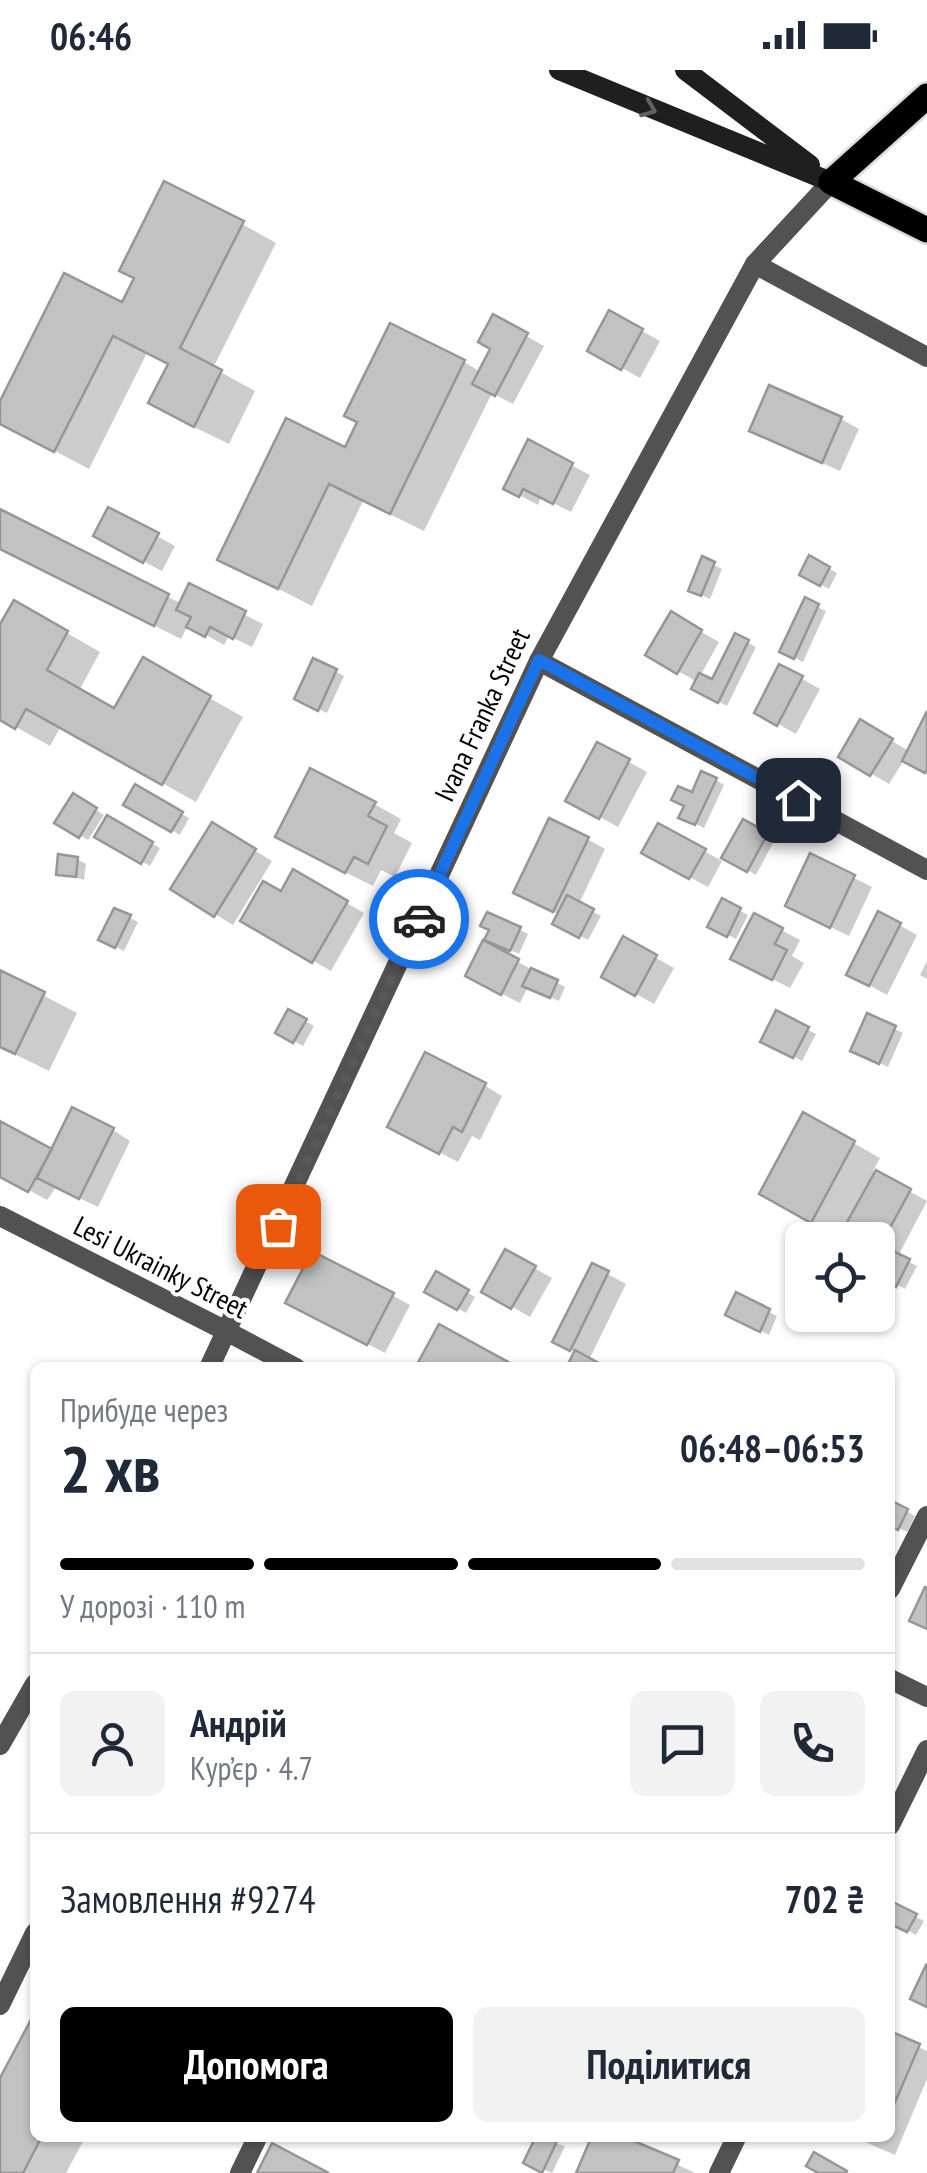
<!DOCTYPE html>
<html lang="uk">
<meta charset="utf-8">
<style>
:root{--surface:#fff;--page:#f2f2f3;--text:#1f2937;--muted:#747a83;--line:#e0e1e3;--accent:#000}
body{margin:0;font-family:"PT Sans Narrow",sans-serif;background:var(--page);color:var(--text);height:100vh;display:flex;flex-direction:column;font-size:38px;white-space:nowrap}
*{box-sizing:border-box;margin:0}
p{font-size:32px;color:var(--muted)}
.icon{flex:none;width:55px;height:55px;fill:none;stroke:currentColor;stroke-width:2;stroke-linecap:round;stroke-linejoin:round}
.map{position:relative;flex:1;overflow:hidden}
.panel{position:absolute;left:30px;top:1292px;width:865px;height:780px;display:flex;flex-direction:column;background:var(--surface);border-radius:15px;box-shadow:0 2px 8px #0004}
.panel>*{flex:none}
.tools{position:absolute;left:785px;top:1152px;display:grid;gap:20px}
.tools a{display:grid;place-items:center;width:110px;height:110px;border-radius:15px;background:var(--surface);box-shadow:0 2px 8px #0004;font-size:50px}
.pin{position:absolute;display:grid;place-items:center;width:85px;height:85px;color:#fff;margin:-42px;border-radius:20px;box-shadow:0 5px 15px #0006}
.courier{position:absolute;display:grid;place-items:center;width:100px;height:100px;margin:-50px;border:8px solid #1a73e8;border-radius:50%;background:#fff;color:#222;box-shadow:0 2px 12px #0007}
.head em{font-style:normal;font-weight:700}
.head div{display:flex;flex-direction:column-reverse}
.head{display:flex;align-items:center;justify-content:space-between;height:170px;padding:0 30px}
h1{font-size:65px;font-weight:700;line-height:75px}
.bar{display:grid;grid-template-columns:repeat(4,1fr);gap:15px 10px;align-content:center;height:120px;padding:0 30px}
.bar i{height:12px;border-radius:8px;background:var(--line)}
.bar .active{background:var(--accent)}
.bar p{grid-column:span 4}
.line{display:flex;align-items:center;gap:25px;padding:0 30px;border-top:2px solid var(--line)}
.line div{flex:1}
.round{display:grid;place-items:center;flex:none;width:105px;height:105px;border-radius:15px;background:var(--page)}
.button{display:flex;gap:20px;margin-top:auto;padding:20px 30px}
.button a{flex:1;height:115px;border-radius:15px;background:var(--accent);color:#fff;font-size:40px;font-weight:700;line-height:115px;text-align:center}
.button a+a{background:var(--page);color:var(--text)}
.status{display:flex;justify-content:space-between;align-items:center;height:70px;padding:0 50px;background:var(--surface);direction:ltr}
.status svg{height:28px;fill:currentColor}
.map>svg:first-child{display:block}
.shadow{fill:#0003}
.building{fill:#c2c2c2;stroke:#969696;stroke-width:2.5}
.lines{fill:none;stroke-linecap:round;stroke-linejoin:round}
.primary-casing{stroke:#dbdbdb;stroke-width:30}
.service{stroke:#525252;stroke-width:20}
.minor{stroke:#525252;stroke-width:20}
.tertiary{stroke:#525252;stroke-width:20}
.secondary{stroke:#1f1f1f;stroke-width:20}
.primary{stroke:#000;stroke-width:25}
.oneway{stroke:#626262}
.done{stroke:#595959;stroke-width:10;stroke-dasharray:0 18}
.route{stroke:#1a73e8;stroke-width:12}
.labels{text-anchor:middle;stroke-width:8;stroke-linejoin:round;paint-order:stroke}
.street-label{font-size:28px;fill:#000;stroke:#fff}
</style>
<div class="status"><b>06:46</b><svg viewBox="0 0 49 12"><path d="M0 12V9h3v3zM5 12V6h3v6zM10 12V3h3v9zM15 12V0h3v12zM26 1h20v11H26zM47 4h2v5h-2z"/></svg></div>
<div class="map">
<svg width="927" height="2103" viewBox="0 0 927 2103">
<rect width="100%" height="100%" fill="#fff"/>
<path class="shadow" d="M242,154L276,173L213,298L255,321L229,374L184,352L170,295L147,283L89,399L0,352V336L123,235Z
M610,243L660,271L640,308L590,280Z
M494,248L544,276L513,334L492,323L424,461L363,431L312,536L220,489L346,380L464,292L481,302L494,278Z
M841,349L859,359L840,401L770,370Z
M529,373L590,405L571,442L541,427L538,435L506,418Z
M109,440L175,476L162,501L114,476Z
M0,442L182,534L190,517L263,554L252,577L229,566L224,575L188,555L181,569L0,478Z
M810,489L837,503L829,519L802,504Z
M703,490L722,499L710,529L699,524Z
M806,531L826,541L803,592L782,581Z
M15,533L100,582L79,621L115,642L144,591L243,647L196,732L61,656L50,676L0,648V560Z
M672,545L719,572L700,606L713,613L737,567L756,577L727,636L694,618L697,612L649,584Z
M314,591L344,606L327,643L305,633Z
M781,597L820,619L796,664L757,642Z
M927,646V703L904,690L889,714L841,686L861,653L909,681Z
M598,675L647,702L618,757L569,730Z
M716,710L724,715L704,758L690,751L693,725Z
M136,718L189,748L180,765L126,734Z
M74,726L104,745L88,770L58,752Z
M374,734L401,749L394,763L412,773L395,807L381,800L373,816L304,782Z
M108,748L160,778L150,796L98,766Z
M744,752L775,769L756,805L725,787Z
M213,755L272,791L233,855L174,819Z
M659,756L722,791L708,817L645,783Z
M587,769L605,779L579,834L601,846L588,870L556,853L560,845L534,832Z
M811,786L872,817L849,866L806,845Z
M77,789L86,794L84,810L58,803Z
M294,803L364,843L331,901L243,850L282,825Z
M723,832L748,845L736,869L711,856Z
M115,841L138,852L124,881L101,869Z
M755,846L800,870L792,886L804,893L790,918L751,898Z
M899,855L917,865L887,925L867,914Z
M520,860L528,864L519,884L496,873Z
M624,870L674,898L654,934L604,906Z
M484,874L565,917L559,931L528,917L520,933L486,916Z
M927,891V909L920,905Z
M0,903L77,943L49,1001L0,977Z
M289,942L314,956L303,976L278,962Z
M777,944L816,964L802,991L764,971Z
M868,946L903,963L888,997L861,984Z
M484,1015L502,1026L480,1070L472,1066L458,1092L408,1066Z
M804,1045L880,1088L873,1101L927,1131L898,1186L917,1196L905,1219L883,1207L892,1190L878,1182V1170H857L841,1161L838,1166L762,1123Z
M0,1054L53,1083L113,1060L130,1071L98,1137L56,1117L47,1130L0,1104Z
M506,1182L552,1208L530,1247L485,1221Z
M593,1196L626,1214L589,1290L555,1271Z
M437,1205L475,1227L466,1243L427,1221Z
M392,1225L410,1235L385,1283L307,1242Z
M737,1226L777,1246L769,1265L737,1249Z
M893,1434L915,1446L907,1462L890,1453Z
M894,1835L924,1851L916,1865L890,1851Z
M35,1947V2068H85L66,2103H0V2014Z
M890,1964L927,1981V2009L895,2085L856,2068H890Z
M537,2068L565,2076L552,2103L526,2092Z
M594,2068H621L695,2103H579Z"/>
<path class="building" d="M164,111L244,151L180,278L222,300L194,357L148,333L168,294L113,266L54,382L0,354V331L64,203L122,232L134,208L119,201Z
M609,240L643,259L621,300L587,281Z
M493,244L528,263L495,326L472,314L490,279L478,272Z
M390,253L465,290L390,444L329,414L278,519L217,490L286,348L345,377L357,352L344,346Z
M769,315L842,347L822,393L749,361Z
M528,369L573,393L553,434L523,419L519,427L503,419Z
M108,437L159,463L143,493L93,466Z
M0,439L169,524L154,556L0,479Z
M809,485L830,497L820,516L799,505Z
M702,486L715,492L701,526L688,521Z
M189,513L246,541L233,569L210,557L205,567L186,557L191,547L176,540Z
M805,527L819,534L794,589L779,582Z
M14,530L68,561L47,600L114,638L143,587L211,626L162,715L26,639L15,659L0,650V554Z
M671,541L702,560L677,604L645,585Z
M735,563L749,570L718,633L691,619L699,603L712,609Z
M313,588L337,599L318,641L294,629Z
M779,594L803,606L777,656L754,643Z
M927,641V700L925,703L902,691Z
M860,649L893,669L870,706L838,687Z
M597,672L630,689L599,749L565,731Z
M310,698L376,732L368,746L387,756L368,794L354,787L345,803L275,767Z
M701,701L717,708L695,755L678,748L684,736L671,730L678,716L692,722Z
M135,714L183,742L171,762L123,735Z
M73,723L97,738L79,768L54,753Z
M107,745L153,772L141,794L94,767Z
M549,748L589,767L553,842L513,823Z
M743,749L768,763L747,802L721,788Z
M212,752L256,779L214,847L170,819Z
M658,753L706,779L689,809L641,783Z
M810,783L855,805L830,858L785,836Z
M58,784L78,787L76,807L56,805Z
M293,799L348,831L312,893L240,851L263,811L281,821Z
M567,825L594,839L579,868L552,854Z
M722,828L741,838L727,867L707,857Z
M114,838L131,845L115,878L98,870Z
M878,841L901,853L869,916L846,905Z
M487,842L521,857L510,881L484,870L489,860L480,856Z
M754,843L783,858L775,874L787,880L772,910L730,889Z
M623,866L657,885L635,926L601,907Z
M483,870L519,889L501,925L465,906Z
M531,898L558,910L550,928L522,916Z
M0,900L45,922L15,984L0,977Z
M288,939L307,949L293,973L275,963Z
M776,940L809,957L793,988L760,972Z
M867,943L896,956L879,994L850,981Z
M425,982L486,1013L462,1062L453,1057L439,1084L387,1057Z
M72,1037L114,1058L79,1129L37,1108Z
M803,1042L855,1071L811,1153L759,1124Z
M0,1051L52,1079L28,1122L0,1107Z
M876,1100L911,1119L878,1180V1170H852L841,1163Z
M505,1179L536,1196L511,1239L481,1222Z
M312,1181L394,1223L367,1275L285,1233Z
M893,1181L910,1189L896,1217L879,1208Z
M592,1193L609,1201L570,1281L552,1272Z
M436,1201L469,1220L457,1240L424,1222Z
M736,1222L770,1239L760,1262L725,1245Z
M439,1254L519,1298H415Z
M575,1280L608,1298H566Z
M892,1431L908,1439L898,1460L890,1456Z
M925,1517L927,1518V1559L909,1551Z
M893,1832L917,1844L907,1862L890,1854Z
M926,1895L927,1896V1937L910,1929Z
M35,1942V2068H41L23,2103H0V2008Z
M890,1961L920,1974L890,2044Z
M535,2068L558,2069L542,2103L523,2093Z
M591,2068H627L679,2090L673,2103H576Z
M272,2073L329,2103H257Z
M814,2082L847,2101L846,2103H818L806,2096Z"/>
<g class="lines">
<defs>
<path id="primary" d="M927,26L831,112L927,160"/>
</defs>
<use href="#primary" class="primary-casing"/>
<path class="service" d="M755,194L927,287
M0,1935L35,1863
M240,2103L257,2068"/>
<path class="minor" d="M539,591L927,800
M228,1262L296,1298
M890,1519L927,1446
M890,1609L927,1627
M890,1755L927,1680
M719,2103L736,2068"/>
<path class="tertiary" d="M0,1146L228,1262
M209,1298L539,591L755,194L831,112
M0,1675L35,1614"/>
<path class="secondary" d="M559,0L831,112
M685,0L810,95"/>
<use href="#primary" class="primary"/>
</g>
<defs><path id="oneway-chevron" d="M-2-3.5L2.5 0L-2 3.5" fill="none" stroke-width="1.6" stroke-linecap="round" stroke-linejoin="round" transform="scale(2.5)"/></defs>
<use class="oneway" href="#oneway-chevron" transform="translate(649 39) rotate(22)"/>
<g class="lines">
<path class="done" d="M278,1156L419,849"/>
<path class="route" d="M419,849L539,590L798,730"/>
</g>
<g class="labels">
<g class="street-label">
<text transform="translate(482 645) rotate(-65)" y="10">Ivana Franka Street</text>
<text transform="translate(161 1197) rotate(27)" y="10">Lesi Ukrainky Street</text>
</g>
</g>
</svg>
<div class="tools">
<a><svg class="icon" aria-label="locate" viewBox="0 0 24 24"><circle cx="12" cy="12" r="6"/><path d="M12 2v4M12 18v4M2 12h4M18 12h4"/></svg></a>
</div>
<div class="pin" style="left:278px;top:1156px;background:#ea580c"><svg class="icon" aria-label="bag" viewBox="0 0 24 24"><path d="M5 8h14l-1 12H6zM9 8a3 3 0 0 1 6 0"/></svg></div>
<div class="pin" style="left:798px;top:730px;background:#1f2937"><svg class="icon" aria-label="home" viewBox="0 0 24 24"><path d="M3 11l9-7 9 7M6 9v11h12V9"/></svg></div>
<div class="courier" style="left:419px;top:849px"><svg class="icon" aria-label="car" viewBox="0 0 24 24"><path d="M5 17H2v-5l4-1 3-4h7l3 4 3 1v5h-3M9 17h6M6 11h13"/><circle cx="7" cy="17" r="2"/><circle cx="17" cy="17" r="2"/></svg></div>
<section class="panel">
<div class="head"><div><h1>2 хв</h1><p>Прибуде через</p></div><em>06:48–06:53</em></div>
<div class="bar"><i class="active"></i><i class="active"></i><i class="active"></i><i></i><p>У дорозі · 110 m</p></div>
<div class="line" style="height:180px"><a class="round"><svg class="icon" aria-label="person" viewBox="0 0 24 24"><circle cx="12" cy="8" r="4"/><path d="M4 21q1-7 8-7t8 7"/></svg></a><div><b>Андрій</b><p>Кур’єр · 4.7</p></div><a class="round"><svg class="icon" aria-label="chat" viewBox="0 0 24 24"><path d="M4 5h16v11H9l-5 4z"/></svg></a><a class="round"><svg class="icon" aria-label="phone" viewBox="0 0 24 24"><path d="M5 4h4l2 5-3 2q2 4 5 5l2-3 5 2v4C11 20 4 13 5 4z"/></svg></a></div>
<div class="line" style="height:130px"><div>Замовлення #9274</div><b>702 ₴</b></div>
<div class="button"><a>Допомога</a><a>Поділитися</a></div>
</section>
</div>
